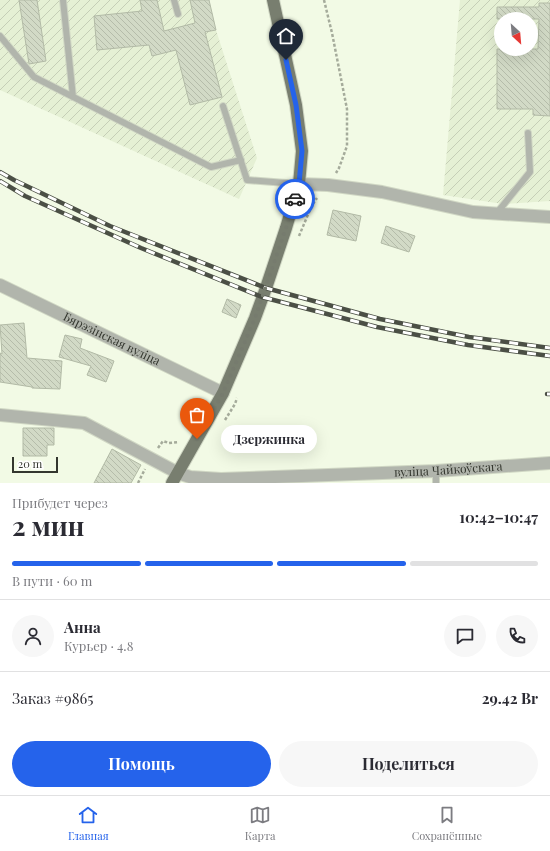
<!DOCTYPE html>
<html lang="ru">
<meta charset="utf-8">
<style>
:root{--surface:#fff;--page:#f7f7f7;--text:#2b2b33;--muted:#7c7c81;--line:#e1e1e2;--accent:#2563eb}
body{margin:0;font-family:"Playfair Display",serif;background:var(--page);color:var(--text);height:100vh;display:flex;flex-direction:column;font-size:15px;white-space:nowrap}
*{box-sizing:border-box;margin:0}
p{font-size:13px;color:var(--muted)}
.icon{flex:none;width:22px;height:22px;fill:none;stroke:currentColor;stroke-width:2;stroke-linecap:round;stroke-linejoin:round}
.map{position:relative;height:483px;overflow:hidden}
.details{display:flex;flex-direction:column;background:var(--surface);flex:1}
.details>*{flex:none}
.needle{width:26px;rotate:154deg}
.tools{position:absolute;left:494px;top:12px;display:grid;gap:8px}
.tools a{display:grid;place-items:center;width:44px;height:44px;border-radius:50%;background:var(--surface);box-shadow:0 4px 16px #0002;font-size:20px}
.scale{position:absolute;left:12px;bottom:10px;width:46px;box-sizing:border-box;padding-left:4px;border:2px solid #33362e;border-top:0;font-size:11px;line-height:14px;white-space:nowrap;color:#33362e;-webkit-text-stroke:3px #fff;paint-order:stroke}
.pin{position:absolute;display:grid;place-items:center;width:34px;height:34px;color:#fff;margin:-41px -17px;border-radius:50% 50% 50% 0;rotate:-45deg;box-shadow:0 0 4px #0007}
.pin .icon{rotate:45deg}
.courier{position:absolute;display:grid;place-items:center;width:40px;height:40px;margin:-20px;border:3px solid #2563eb;border-radius:50%;background:#fff;color:#222;box-shadow:0 1px 5px #0007}
.bubble{position:absolute;height:28px;border-radius:14px;background:var(--surface);box-shadow:0 4px 16px #0002;font-size:13px;font-weight:700;line-height:28px;text-align:center}
.summary em{font-style:normal;font-weight:700}
.summary div{display:flex;flex-direction:column-reverse}
.summary{display:flex;align-items:center;justify-content:space-between;height:68px;padding:0 12px}
h1{font-size:26px;font-weight:700;line-height:30px}
.bar{display:grid;grid-template-columns:repeat(4,1fr);gap:6px 4px;align-content:center;height:48px;padding:0 12px}
.bar i{height:5px;border-radius:3px;background:var(--line)}
.bar .active{background:var(--accent)}
.bar p{grid-column:span 4}
.line{display:flex;align-items:center;gap:10px;padding:0 12px;border-top:1px solid var(--line)}
.line div{flex:1}
.round{display:grid;place-items:center;flex:none;width:42px;height:42px;border-radius:21px;background:var(--page)}
.cta{display:flex;gap:8px;margin-top:auto;padding:8px 12px}
.cta a{flex:1;height:46px;border-radius:24px;background:var(--accent);color:#fff;font-size:16px;font-weight:700;line-height:46px;text-align:center}
.cta a+a{background:var(--page);color:var(--text)}
.tab-bar{display:flex;justify-content:space-around;align-items:center;height:56px;border-top:1px solid var(--line);background:var(--surface);font-size:11px;color:var(--muted)}
.tab-bar a{display:grid;justify-items:center;gap:2px}
.tab-bar .active{color:var(--accent)}
.map>svg:first-child{display:block}
.industrial{fill:url(#industrial-furrows);fill-rule:evenodd}
.building{fill:url(#building-back-hatch);stroke:#b2baa6}
.lines{fill:none;stroke-linecap:round;stroke-linejoin:round}
.service-casing{stroke:#d0d7c4;stroke-width:8}
.minor-casing{stroke:#d0d7c4;stroke-width:14}
.primary-casing{stroke:#d0d7c4;stroke-width:14}
.path{stroke:#a5ab9b;stroke-width:2.5;stroke-dasharray:3 2;stroke-linecap:butt}
.service{stroke:#b1b5ac;stroke-width:6}
.minor{stroke:#b1b5ac;stroke-width:12}
.primary{stroke:#787e6f;stroke-width:12}
.rail-casing{stroke:#4b4f45;stroke-width:4.5}
.rail{stroke:#fff;stroke-width:3;stroke-dasharray:9;stroke-linecap:butt}
.done{stroke:#767b6e;stroke-width:4;stroke-dasharray:0 7.2}
.route{stroke:#2563eb;stroke-width:5}
.labels{text-anchor:middle;stroke-width:4;stroke-linejoin:round;paint-order:stroke}
.street-label{font-size:12px;fill:#33362e;stroke:#fff}
</style>
<div class="map">
<svg width="550" height="483" viewBox="0 0 550 483">
<defs>
<pattern id="industrial-furrows" width="10" height="10" patternUnits="userSpaceOnUse"><rect width="10" height="10" fill="#e5f0d4"/><path d="M-1 1l2-2M0 10L10 0M9 11l2-2" fill="none" stroke="#c5ceb6"/></pattern>
<pattern id="building-back-hatch" width="6" height="6" patternUnits="userSpaceOnUse"><rect width="6" height="6" fill="#d2dac6"/><path d="M-1 5l2 2M0 0l6 6M5-1l2 2" fill="none" stroke="#b5bcaa"/></pattern>
</defs>
<rect width="100%" height="100%" fill="#f2fae5"/>
<path class="industrial" d="M0,0H209L216,30L257,158L239,199L0,90Z
M460,0H550V201L503,204L443,195ZM501,19H531V49H501Z"/>
<path class="building" d="M19,0H37L46,61L29,64Z
M140,0H157L164,31L195,23L190,0H209L216,30L205,32L222,97L190,105L176,50L152,56L149,45L97,50L94,16L142,11Z
M539,3H550V116L533,115V109H497V49H538L539,19H497V7H539Z
M333,210L361,216L356,241L327,235Z
M386,226L415,236L409,252L381,243Z
M227,299L241,305L236,318L222,312Z
M24,323L27,358L62,361L60,389L32,388V387L0,382V353L2,354L0,325Z
M65,335L82,339L80,348L114,361L106,382L87,375L91,366L59,357Z
M23,428H54V445H47V456H23Z
M112,449L141,465L131,483H94Z"/>
<g class="lines">
<defs>
<path id="service" d="M63,0L73,97
M174,0L178,14
M0,36L34,77L211,167L241,160
M223,106L247,180L299,184
M496,214L530,172L528,133
M436,471V483"/>
<g id="minor">
<path d="M299,184L328,185L382,192L473,212L550,217"/>
<path id="s1" d="M0,285L223,393"/>
<path id="s2" d="M0,415L84,423L178,473L190,477L221,479L436,471L550,463"/>
</g>
<path id="primary" d="M172,483L223,393L255,318L266,288L286,228L299,184L302,151L296,105L273,0"/>
</defs>
<use href="#service" class="service-casing"/>
<use href="#minor" class="minor-casing"/>
<use href="#primary" class="primary-casing"/>
<path class="path" d="M324,0L332,33L347,109V146L339,168L336,173
M299,236L312,205L317,198
M225,420L235,404L237,398
M158,448L163,441L169,443L179,442
M138,483L145,469"/>
<use href="#service" class="service"/>
<use href="#minor" class="minor"/>
<use href="#primary" class="primary"/>
<defs>
<path id="rail" d="M0,172L14,180L110,226L266,288L380,319L469,337L550,348
M0,181L25,196L141,248L262,297L377,327L468,345L550,356
M547,394H550"/>
</defs>
<use href="#rail" class="rail-casing"/>
<use href="#rail" class="rail"/>
</g>
<g class="lines">
<path class="done" d="M197,439L223,393L255,318L286,228L295,199"/>
<path class="route" d="M286,60L296,105L302,151L299,184L295,199"/>
</g>
<g class="labels">
<g class="street-label">
<text dy="4" stroke="none"><textPath href="#s1" startOffset="124">Бярэзінская вуліца</textPath></text>
<text dy="4" stroke="none"><textPath href="#s2" startOffset="462">вуліца Чайкоўскага</textPath></text>
</g>
</g>
</svg>
<div class="tools">
<a><svg class="needle" viewBox="-14 -14 28 28"><path d="M0-13l5 13h-10z" fill="#e53935"/><path d="M0 13l5-13h-10z" fill="#7c7c81"/></svg></a>
</div>
<div class="scale">20 m</div>
<div class="pin" style="left:197px;top:439px;background:#ea580c"><svg class="icon" aria-label="bag" viewBox="0 0 24 24"><path d="M5 8h14l-1 12H6zM9 8a3 3 0 0 1 6 0"/></svg></div>
<div class="pin" style="left:286px;top:60px;background:#1f2937"><svg class="icon" aria-label="home" viewBox="0 0 24 24"><path d="M3 11l9-7 9 7M6 9v11h12V9"/></svg></div>
<div class="courier" style="left:295px;top:199px"><svg class="icon" aria-label="car" viewBox="0 0 24 24"><path d="M5 17H2v-5l4-1 3-4h7l3 4 3 1v5h-3M9 17h6M6 11h13"/><circle cx="7" cy="17" r="2"/><circle cx="17" cy="17" r="2"/></svg></div>
<div class="bubble" style="left:221px;top:425px;width:96px">Дзержинка</div>
</div>
<section class="details">
<div class="summary"><div><h1>2 мин</h1><p>Прибудет через</p></div><em>10:42–10:47</em></div>
<div class="bar"><i class="active"></i><i class="active"></i><i class="active"></i><i></i><p>В пути · 60 m</p></div>
<div class="line" style="height:72px"><a class="round"><svg class="icon" aria-label="person" viewBox="0 0 24 24"><circle cx="12" cy="8" r="4"/><path d="M4 21q1-7 8-7t8 7"/></svg></a><div><b>Анна</b><p>Курьер · 4.8</p></div><a class="round"><svg class="icon" aria-label="chat" viewBox="0 0 24 24"><path d="M4 5h16v11H9l-5 4z"/></svg></a><a class="round"><svg class="icon" aria-label="phone" viewBox="0 0 24 24"><path d="M5 4h4l2 5-3 2q2 4 5 5l2-3 5 2v4C11 20 4 13 5 4z"/></svg></a></div>
<div class="line" style="height:52px"><div>Заказ #9865</div><b>29.42 Br</b></div>
<div class="cta"><a>Помощь</a><a>Поделиться</a></div>
</section>
<nav class="tab-bar">
<a class="active"><svg class="icon" aria-label="home" viewBox="0 0 24 24"><path d="M3 11l9-7 9 7M6 9v11h12V9"/></svg>Главная</a>
<a><svg class="icon" aria-label="map" viewBox="0 0 24 24"><path d="M3 6l6-2 6 2 6-2v14l-6 2-6-2-6 2zM9 4v14M15 6v14"/></svg>Карта</a>
<a><svg class="icon" aria-label="saved" viewBox="0 0 24 24"><path d="M7 4h10v16l-5-4-5 4z"/></svg>Сохранённые</a>
</nav>
